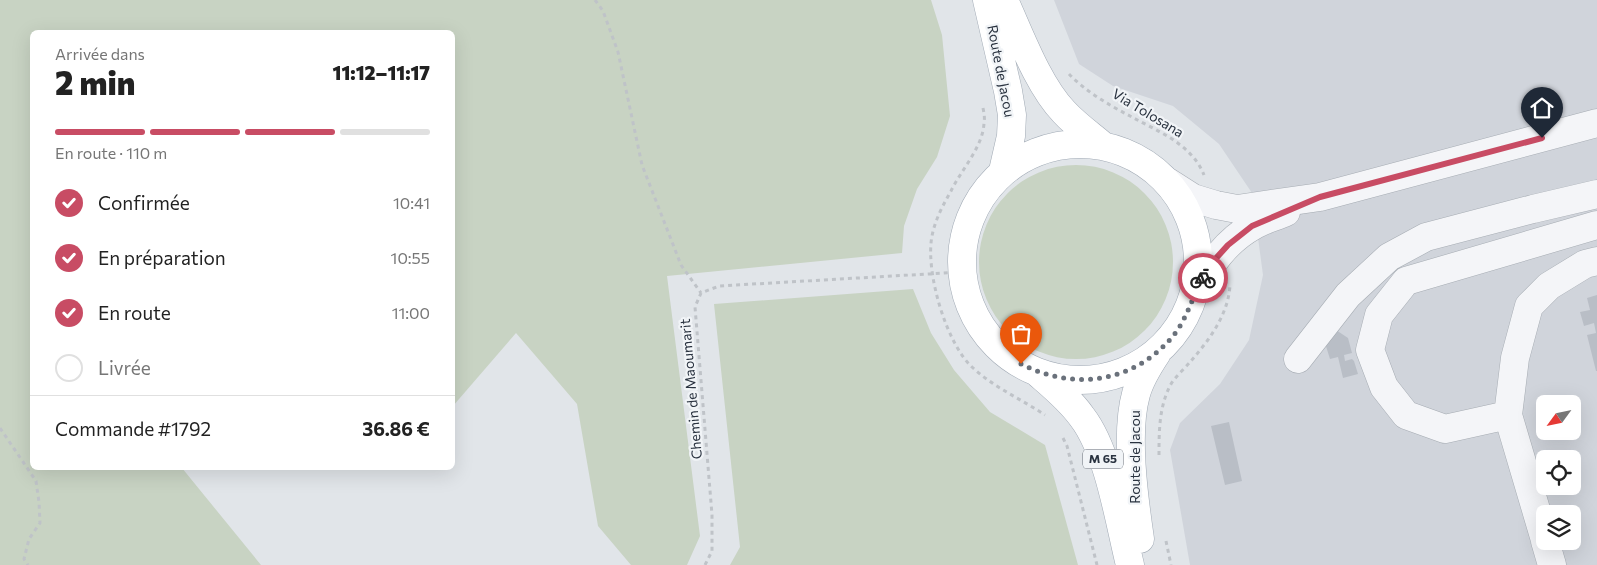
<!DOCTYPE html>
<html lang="fr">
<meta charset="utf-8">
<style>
:root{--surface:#fff;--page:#f2f2f2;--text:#222;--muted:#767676;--line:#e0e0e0;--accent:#c84c64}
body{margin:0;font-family:Commissioner,sans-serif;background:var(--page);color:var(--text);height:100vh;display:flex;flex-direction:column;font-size:19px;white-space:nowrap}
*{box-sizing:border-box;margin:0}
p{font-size:16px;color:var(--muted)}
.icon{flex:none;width:28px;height:28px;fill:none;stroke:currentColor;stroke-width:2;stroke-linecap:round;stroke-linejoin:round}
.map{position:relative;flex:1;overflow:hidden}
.sheet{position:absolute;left:30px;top:30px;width:425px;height:440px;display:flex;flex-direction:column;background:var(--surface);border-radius:8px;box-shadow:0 5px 20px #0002}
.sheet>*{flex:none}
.needle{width:32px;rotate:237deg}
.controls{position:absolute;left:1536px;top:395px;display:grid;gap:10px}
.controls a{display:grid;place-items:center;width:45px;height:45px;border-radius:8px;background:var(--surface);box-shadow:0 5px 20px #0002;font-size:25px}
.pin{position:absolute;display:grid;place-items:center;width:42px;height:42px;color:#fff;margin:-51px -21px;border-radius:50% 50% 50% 0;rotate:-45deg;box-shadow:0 0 5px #0007}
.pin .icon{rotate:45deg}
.courier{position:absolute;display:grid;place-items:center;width:50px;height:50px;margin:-25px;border:4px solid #c84c64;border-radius:50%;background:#fff;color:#222;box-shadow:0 1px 6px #0007}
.headline em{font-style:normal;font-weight:800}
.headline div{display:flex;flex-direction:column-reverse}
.headline{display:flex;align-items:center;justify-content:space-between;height:85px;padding:0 25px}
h1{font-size:32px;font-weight:800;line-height:38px}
.bar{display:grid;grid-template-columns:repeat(4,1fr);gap:8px 5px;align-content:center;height:60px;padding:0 25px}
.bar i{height:6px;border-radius:4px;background:var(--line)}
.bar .on{background:var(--accent)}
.bar p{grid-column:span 4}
.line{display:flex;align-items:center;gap:12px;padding:0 25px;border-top:1px solid var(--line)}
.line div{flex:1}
ol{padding:0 25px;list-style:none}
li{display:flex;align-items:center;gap:15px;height:55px}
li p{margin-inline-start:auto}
li .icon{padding:5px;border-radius:50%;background:var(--accent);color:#fff;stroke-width:4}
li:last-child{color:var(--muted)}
li i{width:28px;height:28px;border:2px solid var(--line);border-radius:50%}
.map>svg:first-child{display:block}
.built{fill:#d0d4db;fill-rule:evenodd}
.green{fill:#c8d3c3}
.building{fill:#b9bec6}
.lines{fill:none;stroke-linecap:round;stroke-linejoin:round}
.minor-casing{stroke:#a6acb3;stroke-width:29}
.major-casing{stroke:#a1aab5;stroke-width:29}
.path{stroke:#bfc3c8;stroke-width:3;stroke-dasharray:4 4;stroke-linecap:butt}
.minor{stroke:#f4f5f8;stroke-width:28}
.major{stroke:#fff;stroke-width:28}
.done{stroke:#6a717b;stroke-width:5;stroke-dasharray:0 9}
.route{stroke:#c84c64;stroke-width:6}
.labels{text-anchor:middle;stroke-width:4.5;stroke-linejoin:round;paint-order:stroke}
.shield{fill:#f1f4f7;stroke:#666d77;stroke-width:1}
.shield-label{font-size:12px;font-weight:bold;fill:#2a3340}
.street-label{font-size:14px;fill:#2a3340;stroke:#f1f4f7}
</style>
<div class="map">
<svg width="1597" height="565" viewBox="0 0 1597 565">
<rect width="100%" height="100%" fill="#e1e5e9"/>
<path class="built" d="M1054,0H1597V565H1190L1170,450L1180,423L1220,384L1249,340L1263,275L1252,193L1219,144L1173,106L1113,86L1079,64ZM1545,404H1572V431H1545ZM1545,459H1572V486H1545ZM1545,514H1572V541H1545Z"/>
<path class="green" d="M0,0H931L942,35L950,116L937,157L917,189L904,226L902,253L667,276L700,536L687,565H631L598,526L577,404L516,333L453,406L452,32H32V468H182L261,565H0Z
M979 262a97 97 0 1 1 194 0a97 97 0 1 1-194 0Z
M913,289L931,333L954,370L990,412L1045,445L1078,565H730L740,547L714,304Z"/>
<path class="building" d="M1597,295V371H1596L1587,335L1596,333L1594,323L1584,326L1580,312L1590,310L1587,298Z
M1336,330L1348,338L1352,353L1344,355L1345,361L1352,359L1354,361L1358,374L1343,378L1338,357L1330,359L1325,343Z
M1229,422L1242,481L1225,485L1211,426Z"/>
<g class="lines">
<defs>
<path id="minor" d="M1168,182L1193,198L1216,205L1237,209L1320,197L1597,123
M1195,291C1210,265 1226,241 1253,226C1263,220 1275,217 1286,212
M1298,359L1348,295L1389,257L1426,237L1533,209L1597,194
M1508,415L1515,358L1529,306L1549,286L1585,264L1597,261
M1545,540L1508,415L1445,429L1406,415L1384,387L1370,350L1379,315L1406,281L1597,225
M1545,541L1552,565"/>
<path id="major" d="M987,0L1008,91L1012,115L1011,136L1003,171
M1004,0C1020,35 1038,85 1064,112C1075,124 1089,134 1102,145
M962 262a118 118 0 1 1 236 0a118 118 0 1 1-236 0Z
M1039,374C1054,387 1070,400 1082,417C1109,452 1119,521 1130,565
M1140,539C1134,498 1125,433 1136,394C1140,379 1149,365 1157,353"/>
</defs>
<use href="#minor" class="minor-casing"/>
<use href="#major" class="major-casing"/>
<path class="path" d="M595,0L603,11L618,52L642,165L681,265L701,293
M1069,74C1085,91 1109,105 1130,116C1157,131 1192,144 1204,175
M983,108C984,113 985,118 984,123C983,147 961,170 951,191C943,205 935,220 932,236C925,271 946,343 972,367C993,387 1021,399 1045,415
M0,428L36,481L39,502L40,523L29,539L24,559L28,565
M1063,438L1067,446L1097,565
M1159,455C1159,431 1159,406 1171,384C1176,376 1185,368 1191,361C1209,340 1229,314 1230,284
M1166,541L1171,565
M705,565L712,551V515L695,307L701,293L719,286L962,272"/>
<use href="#minor" class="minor"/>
<use href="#major" class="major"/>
</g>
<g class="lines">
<path class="done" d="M1021,364C1075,391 1134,383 1173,336C1187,319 1192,297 1203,278"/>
<path class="route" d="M1203,278L1209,266L1228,245L1252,226L1320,197L1542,138"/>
</g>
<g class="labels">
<rect class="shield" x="1083" y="449.5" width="40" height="19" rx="4"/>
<g class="shield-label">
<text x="1103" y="463">M 65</text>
</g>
<g class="street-label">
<text transform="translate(1001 71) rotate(79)" y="5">Route de Jacou</text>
<text transform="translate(1148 113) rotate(31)" y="5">Via Tolosana</text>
<text transform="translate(691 389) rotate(-95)" y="5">Chemin de Maoumarit</text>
<text transform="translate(1135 457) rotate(-90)" y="5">Route de Jacou</text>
</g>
</g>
</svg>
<div class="controls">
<a><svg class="needle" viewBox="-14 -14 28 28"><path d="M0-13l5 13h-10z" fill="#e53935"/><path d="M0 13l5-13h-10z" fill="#767676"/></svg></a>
<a><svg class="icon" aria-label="locate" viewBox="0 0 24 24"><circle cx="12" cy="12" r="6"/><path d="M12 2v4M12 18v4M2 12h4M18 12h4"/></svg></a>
<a><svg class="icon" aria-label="layers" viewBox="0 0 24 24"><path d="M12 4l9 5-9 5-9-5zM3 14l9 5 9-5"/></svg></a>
</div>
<div class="pin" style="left:1021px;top:364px;background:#ea580c"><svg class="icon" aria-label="bag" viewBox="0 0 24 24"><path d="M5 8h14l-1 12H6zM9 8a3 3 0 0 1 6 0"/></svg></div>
<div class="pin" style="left:1542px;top:138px;background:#1f2937"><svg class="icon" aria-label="home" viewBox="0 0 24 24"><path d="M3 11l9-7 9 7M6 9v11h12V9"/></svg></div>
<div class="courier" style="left:1203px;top:278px"><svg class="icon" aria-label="bike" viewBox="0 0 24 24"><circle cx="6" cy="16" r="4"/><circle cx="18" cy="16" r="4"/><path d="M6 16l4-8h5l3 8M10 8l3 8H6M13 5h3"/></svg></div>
<section class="sheet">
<div class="headline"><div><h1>2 min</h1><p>Arrivée dans</p></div><em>11:12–11:17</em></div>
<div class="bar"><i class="on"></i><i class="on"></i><i class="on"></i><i></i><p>En route · 110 m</p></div>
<ol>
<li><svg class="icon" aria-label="check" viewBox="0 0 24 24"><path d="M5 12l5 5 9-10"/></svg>Confirmée<p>10:41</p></li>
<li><svg class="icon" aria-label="check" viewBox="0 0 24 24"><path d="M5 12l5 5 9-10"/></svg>En préparation<p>10:55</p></li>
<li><svg class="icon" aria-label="check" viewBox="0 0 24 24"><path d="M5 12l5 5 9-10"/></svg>En route<p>11:00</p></li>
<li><i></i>Livrée</li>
</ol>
<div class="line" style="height:65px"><div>Commande #1792</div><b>36.86 €</b></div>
</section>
</div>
